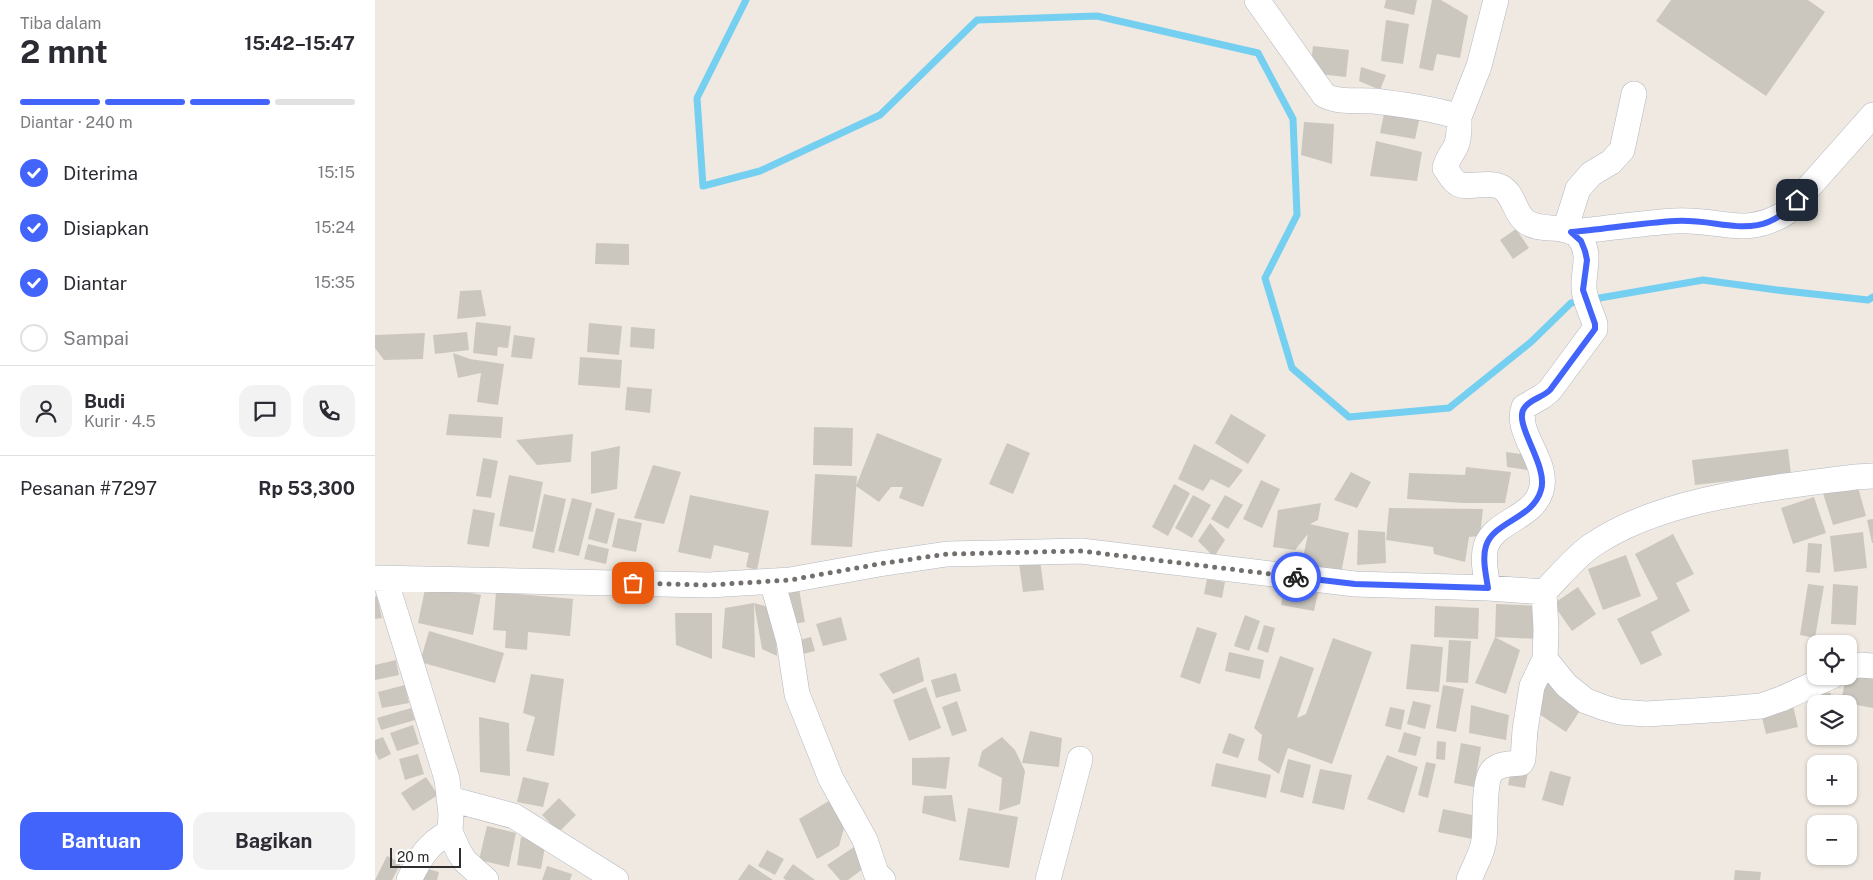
<!DOCTYPE html>
<html lang="id">
<meta charset="utf-8">
<style>
:root{--surface:#fff;--page:#f2f2f3;--text:#2b2b33;--muted:#7c7c81;--line:#e1e1e2;--accent:#4264fb}
body{margin:0;font-family:"Public Sans",sans-serif;background:var(--page);color:var(--text);height:100vh;display:flex;flex-direction:column;font-size:19px;white-space:nowrap}
*{box-sizing:border-box;margin:0}
p{font-size:16px;color:var(--muted)}
.icon{flex:none;width:28px;height:28px;fill:none;stroke:currentColor;stroke-width:2;stroke-linecap:round;stroke-linejoin:round}
.map{position:relative;flex:1;overflow:hidden}
.sheet{display:flex;flex-direction:column;background:var(--surface);width:375px}
.sheet>*{flex:none}
.tools{position:absolute;left:1432px;top:635px;display:grid;gap:10px}
.tools a{display:grid;place-items:center;width:50px;height:50px;border-radius:10px;background:var(--surface);box-shadow:0 1px 4px #0004;font-size:25px}
.scale{position:absolute;left:15px;bottom:12px;width:71px;box-sizing:border-box;padding-left:5px;border:2px solid #2e2e2e;border-top:0;font-size:14px;line-height:18px;white-space:nowrap;color:#2e2e2e;-webkit-text-stroke:4px #fff;paint-order:stroke}
.pin{position:absolute;display:grid;place-items:center;width:42px;height:42px;color:#fff;margin:-21px;border-radius:10px;box-shadow:0 2px 8px #0006}
.courier{position:absolute;display:grid;place-items:center;width:50px;height:50px;margin:-25px;border:4px solid #4264fb;border-radius:50%;background:#fff;color:#222;box-shadow:0 1px 6px #0007}
.head em{font-style:normal;font-weight:700}
.head div{display:flex;flex-direction:column-reverse}
.head{display:flex;align-items:center;justify-content:space-between;height:85px;padding:0 20px}
h1{font-size:32px;font-weight:700;line-height:38px}
.bar{display:grid;grid-template-columns:repeat(4,1fr);gap:8px 5px;align-content:center;height:60px;padding:0 20px}
.bar i{height:6px;border-radius:4px;background:var(--line)}
.bar .on{background:var(--accent)}
.bar p{grid-column:span 4}
.line{display:flex;align-items:center;gap:12px;padding:0 20px;border-top:1px solid var(--line)}
.line div{flex:1}
.round{display:grid;place-items:center;flex:none;width:52px;height:52px;border-radius:15px;background:var(--page)}
ol{padding:0 20px;list-style:none}
li{display:flex;align-items:center;gap:15px;height:55px}
li p{margin-inline-start:auto}
li .icon{padding:5px;border-radius:50%;background:var(--accent);color:#fff;stroke-width:4}
li:last-child{color:var(--muted)}
li i{width:28px;height:28px;border:2px solid var(--line);border-radius:50%}
.cta{display:flex;gap:10px;margin-top:auto;padding:10px 20px}
.cta a{flex:1;height:58px;border-radius:15px;background:var(--accent);color:#fff;font-size:20px;font-weight:700;line-height:58px;text-align:center}
.cta a+a{background:var(--page);color:var(--text)}
main{display:flex;flex:1;min-height:0}
.map>svg:first-child{display:block}
.lines{fill:none;stroke-linecap:round;stroke-linejoin:round}
.stream{stroke:#75cff0;stroke-width:7}
.building{fill:#cbc7bf}
.minor-casing{stroke:#b4b7c1;stroke-width:26}
.minor{stroke:#fff;stroke-width:25}
.done{stroke:#726f6d;stroke-width:5;stroke-dasharray:0 9}
.route{stroke:#4264fb;stroke-width:6}
</style>
<main>
<section class="sheet">
<div class="head"><div><h1>2 mnt</h1><p>Tiba dalam</p></div><em>15:42–15:47</em></div>
<div class="bar"><i class="on"></i><i class="on"></i><i class="on"></i><i></i><p>Diantar · 240 m</p></div>
<ol>
<li><svg class="icon" aria-label="check" viewBox="0 0 24 24"><path d="M5 12l5 5 9-10"/></svg>Diterima<p>15:15</p></li>
<li><svg class="icon" aria-label="check" viewBox="0 0 24 24"><path d="M5 12l5 5 9-10"/></svg>Disiapkan<p>15:24</p></li>
<li><svg class="icon" aria-label="check" viewBox="0 0 24 24"><path d="M5 12l5 5 9-10"/></svg>Diantar<p>15:35</p></li>
<li><i></i>Sampai</li>
</ol>
<div class="line" style="height:90px"><a class="round"><svg class="icon" aria-label="person" viewBox="0 0 24 24"><circle cx="12" cy="8" r="4"/><path d="M4 21q1-7 8-7t8 7"/></svg></a><div><b>Budi</b><p>Kurir · 4.5</p></div><a class="round"><svg class="icon" aria-label="chat" viewBox="0 0 24 24"><path d="M4 5h16v11H9l-5 4z"/></svg></a><a class="round"><svg class="icon" aria-label="phone" viewBox="0 0 24 24"><path d="M5 4h4l2 5-3 2q2 4 5 5l2-3 5 2v4C11 20 4 13 5 4z"/></svg></a></div>
<div class="line" style="height:65px"><div>Pesanan #7297</div><b>Rp 53,300</b></div>
<div class="cta"><a>Bantuan</a><a>Bagikan</a></div>
</section>
<div class="map">
<svg width="1498" height="880" viewBox="0 0 1498 880">
<rect width="100%" height="100%" fill="#efe9e1"/>
<g class="lines">
<path class="stream" d="M371,0L322,98L328,186L385,171L505,115L602,20L722,16L883,53L918,119L922,215L890,278L917,368L974,417L1074,408L1156,342L1196,303L1328,280L1402,290L1493,300L1498,297"/>
</g>
<path class="building" d="M1011,0H1042L1039,15L1009,8Z
M1057,0H1066L1093,16L1085,58L1062,54L1058,71L1044,68Z
M1296,0H1433L1450,12L1391,96L1281,21Z
M1011,20L1034,24L1028,64L1006,61Z
M938,46L974,50L971,77L935,73Z
M986,67L1011,75L1005,90L984,81Z
M1010,109L1045,116L1040,139L1005,133Z
M929,122L959,124L957,164L926,155Z
M1001,141L1047,152L1042,181L995,176Z
M1141,229L1154,248L1138,259L1125,240Z
M221,243L254,244V265L220,264Z
M106,290L111,316L82,319L85,291Z
M101,322L136,326L133,348L123,347L122,356L98,353Z
M214,323L247,326L244,355L212,352Z
M256,327L280,329L279,349L255,347Z
M92,332L94,350L60,354L58,335Z
M50,333L48,359L9,360L0,348V335Z
M139,335L160,338L157,359L136,357Z
M78,353L95,359L129,364L123,405L102,402L106,373L83,378Z
M205,357L247,360L245,388L203,385Z
M252,387L277,389L275,413L250,410Z
M74,414L128,417L126,438L71,435Z
M856,414L891,435L873,464L840,443Z
M439,427L478,428L477,466L438,465Z
M502,433L567,459L548,507L524,498L528,487H516L504,502L481,486Z
M198,434L196,462L162,465L141,440Z
M632,443L655,453L638,494L614,484Z
M819,444L868,470L854,488L836,479L828,491L803,479Z
M245,446L242,489L216,494V452Z
M1413,449L1416,474L1320,485L1317,460Z
M1131,452L1153,455L1152,470L1132,467Z
M108,458L123,461L116,498L101,496Z
M278,465L306,472L289,524L259,518Z
M1091,467L1136,472L1130,503H1088L1032,499L1034,473L1090,475Z
M976,472L996,482L982,508L959,500Z
M440,474L482,476L477,547L436,545Z
M134,475L168,482L158,532L124,526Z
M886,480L905,489L887,528L868,519Z
M1481,480L1491,516L1458,525L1447,490Z
M799,484L815,493L793,536L777,527Z
M169,494L191,499L179,553L157,548Z
M315,495L394,511L382,570L371,567L374,553L339,545L336,559L303,552Z
M818,495L836,505L817,538L800,528Z
M850,495L868,505L853,529L836,519Z
M1439,497L1451,533L1418,544L1406,508Z
M197,498L217,503L204,556L183,551Z
M946,503L943,520L935,524L974,533L966,573L927,562L933,534L920,550L898,547L903,510Z
M221,508L240,513L232,544L213,539Z
M1014,508L1108,509L1105,536L1094,537L1090,562L1059,554L1058,547L1011,540Z
M98,509L120,513L114,547L92,544Z
M243,518L267,523L261,552L237,547Z
M1498,519V543H1497L1492,520Z
M835,523L850,540L839,557L823,541Z
M983,530L1010,532L1011,563L982,565Z
M1488,532L1492,568L1459,572L1455,536Z
M1298,534L1319,574L1301,583L1315,611L1276,632L1287,655L1266,665L1242,619L1283,599L1260,554Z
M1433,543L1447,544L1445,573L1431,572Z
M213,544L234,549L231,564L209,559Z
M1251,555L1266,596L1228,610L1213,569Z
M665,560L669,590L648,592L644,563Z
M832,579L850,582L847,598L829,594Z
M51,584L106,595L98,635L43,623Z
M1433,584L1449,586L1440,638L1425,635Z
M1458,584L1483,586L1481,625L1456,624Z
M910,586L943,593L939,611L906,605Z
M1203,587L1221,614L1197,631L1178,604Z
M424,589L430,622L413,625L407,592Z
M121,592L198,599L195,636L153,632L152,650L130,648L131,631L118,630Z
M2,596L7,618L0,619V597Z
M379,603L400,609L402,656L387,649Z
M379,603L380,658L347,648L350,608Z
M1121,604L1166,606L1164,639L1120,637Z
M1060,606L1104,608L1103,639L1059,637Z
M300,613H337V659L301,645Z
M870,615L885,621L874,651L859,646Z
M466,617L472,640L448,646L441,624Z
M889,625L900,628L893,653L882,649Z
M822,627L842,633L825,684L805,677Z
M54,631L129,653L120,683L45,662Z
M436,637L440,651L424,655L421,641Z
M1120,637L1145,650L1131,694L1100,683Z
M958,638L997,652L957,764L913,748L904,774L883,760L887,735L879,728L905,656L939,668L922,718L931,714Z
M1074,640L1096,641L1093,683L1071,682Z
M1036,644L1068,647L1064,692L1031,689Z
M854,652L889,660L885,679L850,671Z
M544,657L549,681L518,694L504,674Z
M21,660L24,675L0,680V665Z
M581,673L586,691L561,698L556,680Z
M156,674L189,679L179,756L151,751L160,717L148,713Z
M1471,676L1498,678V708L1466,702Z
M1174,679L1210,703L1191,732L1155,708Z
M30,685L34,703L7,708L3,692Z
M1068,685L1089,689L1081,732L1061,728Z
M551,687L566,728L534,741L518,700Z
M1433,690L1456,693L1455,701L1432,698Z
M582,701L592,731L577,736L567,707Z
M1038,701L1056,705L1050,729L1032,724Z
M1417,701L1423,727L1391,734L1385,709Z
M1096,705L1134,715L1131,740L1094,733Z
M1015,707L1030,710L1026,730L1010,726Z
M36,708L40,720L6,730L2,718Z
M104,717L134,723L135,776L105,772Z
M38,725L44,744L22,751L15,733Z
M655,731L687,738L684,767L647,763Z
M1029,732L1046,737L1041,756L1023,752Z
M854,733L870,739L863,758L847,753Z
M8,737L16,754L4,760L0,752V740Z
M627,737L640,750L650,771L645,804L624,811L627,778L603,766L607,751Z
M1062,741L1071,742L1070,760L1061,759Z
M1086,743L1106,747L1099,787L1079,783Z
M43,754L49,774L30,780L24,759Z
M1012,755L1043,767L1029,813L992,799Z
M575,757L571,789L537,785V758Z
M913,759L936,765L928,798L905,792Z
M1051,762L1061,764L1053,798L1043,795Z
M841,763L896,775L891,798L836,786Z
M945,769L977,775L969,810L937,803Z
M1136,770L1153,772L1150,788L1133,785Z
M1175,771L1196,777L1188,806L1167,800Z
M51,777L63,795L38,811L26,793Z
M148,777L174,783L168,807L142,802Z
M577,795L581,822L547,813L549,796Z
M184,798L201,815L184,832L167,815Z
M457,799L469,828L464,846L442,859L424,819Z
M593,808L643,817L634,868L584,860Z
M1068,809L1102,816L1097,839L1063,832Z
M112,826L141,833L134,867L104,860Z
M146,837L171,841L166,869L142,865Z
M479,847L489,868L473,880H465L452,865Z
M392,850L409,859L400,875L383,866Z
M12,856L26,863L17,880H0Z
M374,864L398,880H363Z
M418,864L440,880H411L408,878Z
M172,866L197,874L195,880H167Z
M45,867L64,872L62,880H41Z
M1360,870L1386,872L1385,880H1359Z"/>
<g class="lines">
<defs>
<path id="minor" d="M882,0L949,95C963,103 983,100 999,101C1028,105 1056,108 1084,117C1084,126 1085,137 1081,146C1077,154 1072,159 1070,168C1074,173 1077,180 1082,183C1090,190 1113,180 1126,187C1139,194 1139,212 1150,221C1166,234 1193,221 1206,240C1216,256 1208,271 1209,288C1209,299 1217,314 1220,324V329L1175,390L1168,396L1149,407C1139,434 1175,461 1166,491C1157,519 1119,521 1111,546C1107,559 1111,575 1113,588
M1084,117L1104,66L1121,0
M1190,230L1203,189L1216,174L1236,162L1247,150L1259,94
M1196,232C1230,229 1265,223 1300,221C1343,218 1370,239 1412,212L1498,115
M0,578L334,585L415,580L504,564L572,554L706,551L980,584L1113,588L1169,592C1183,578 1199,558 1216,546C1287,497 1396,488 1480,477L1498,476
M10,579L72,779L76,814L75,832L84,852L90,861L111,880
M397,581L414,641L422,694L456,779L490,840L501,873L508,880
M1170,659L1191,685L1211,701L1230,708L1245,712L1271,714L1351,709L1386,706L1406,699L1457,676
M1474,667L1485,665L1498,666
M75,799L139,816L241,880
M34,880C45,858 52,844 75,832
M673,880L705,759
M1094,880C1099,866 1107,855 1109,840C1111,825 1108,781 1117,771C1125,763 1136,764 1146,763L1148,759L1150,730L1157,686L1170,659L1171,630L1169,592"/>
</defs>
<use href="#minor" class="minor-casing"/>
<use href="#minor" class="minor"/>
</g>
<g class="lines">
<path class="done" d="M258,583L334,585L415,580L504,564L572,554L706,551L921,577"/>
<path class="route" d="M921,577L980,584L1113,588C1111,575 1107,558 1111,546C1119,521 1158,519 1166,490C1174,465 1136,422 1150,407C1156,399 1168,397 1175,390L1220,329V324L1208,290L1212,260L1210,251L1206,241L1196,232C1230,229 1265,223 1300,221C1348,218 1384,245 1422,200"/>
</g>
</svg>
<div class="tools">
<a><svg class="icon" aria-label="locate" viewBox="0 0 24 24"><circle cx="12" cy="12" r="6"/><path d="M12 2v4M12 18v4M2 12h4M18 12h4"/></svg></a>
<a><svg class="icon" aria-label="layers" viewBox="0 0 24 24"><path d="M12 4l9 5-9 5-9-5zM3 14l9 5 9-5"/></svg></a>
<a>+</a>
<a>−</a>
</div>
<div class="scale">20 m</div>
<div class="pin" style="left:258px;top:583px;background:#ea580c"><svg class="icon" aria-label="bag" viewBox="0 0 24 24"><path d="M5 8h14l-1 12H6zM9 8a3 3 0 0 1 6 0"/></svg></div>
<div class="pin" style="left:1422px;top:200px;background:#1f2937"><svg class="icon" aria-label="home" viewBox="0 0 24 24"><path d="M3 11l9-7 9 7M6 9v11h12V9"/></svg></div>
<div class="courier" style="left:921px;top:577px"><svg class="icon" aria-label="bike" viewBox="0 0 24 24"><circle cx="6" cy="16" r="4"/><circle cx="18" cy="16" r="4"/><path d="M6 16l4-8h5l3 8M10 8l3 8H6M13 5h3"/></svg></div>
</div>
</main>
